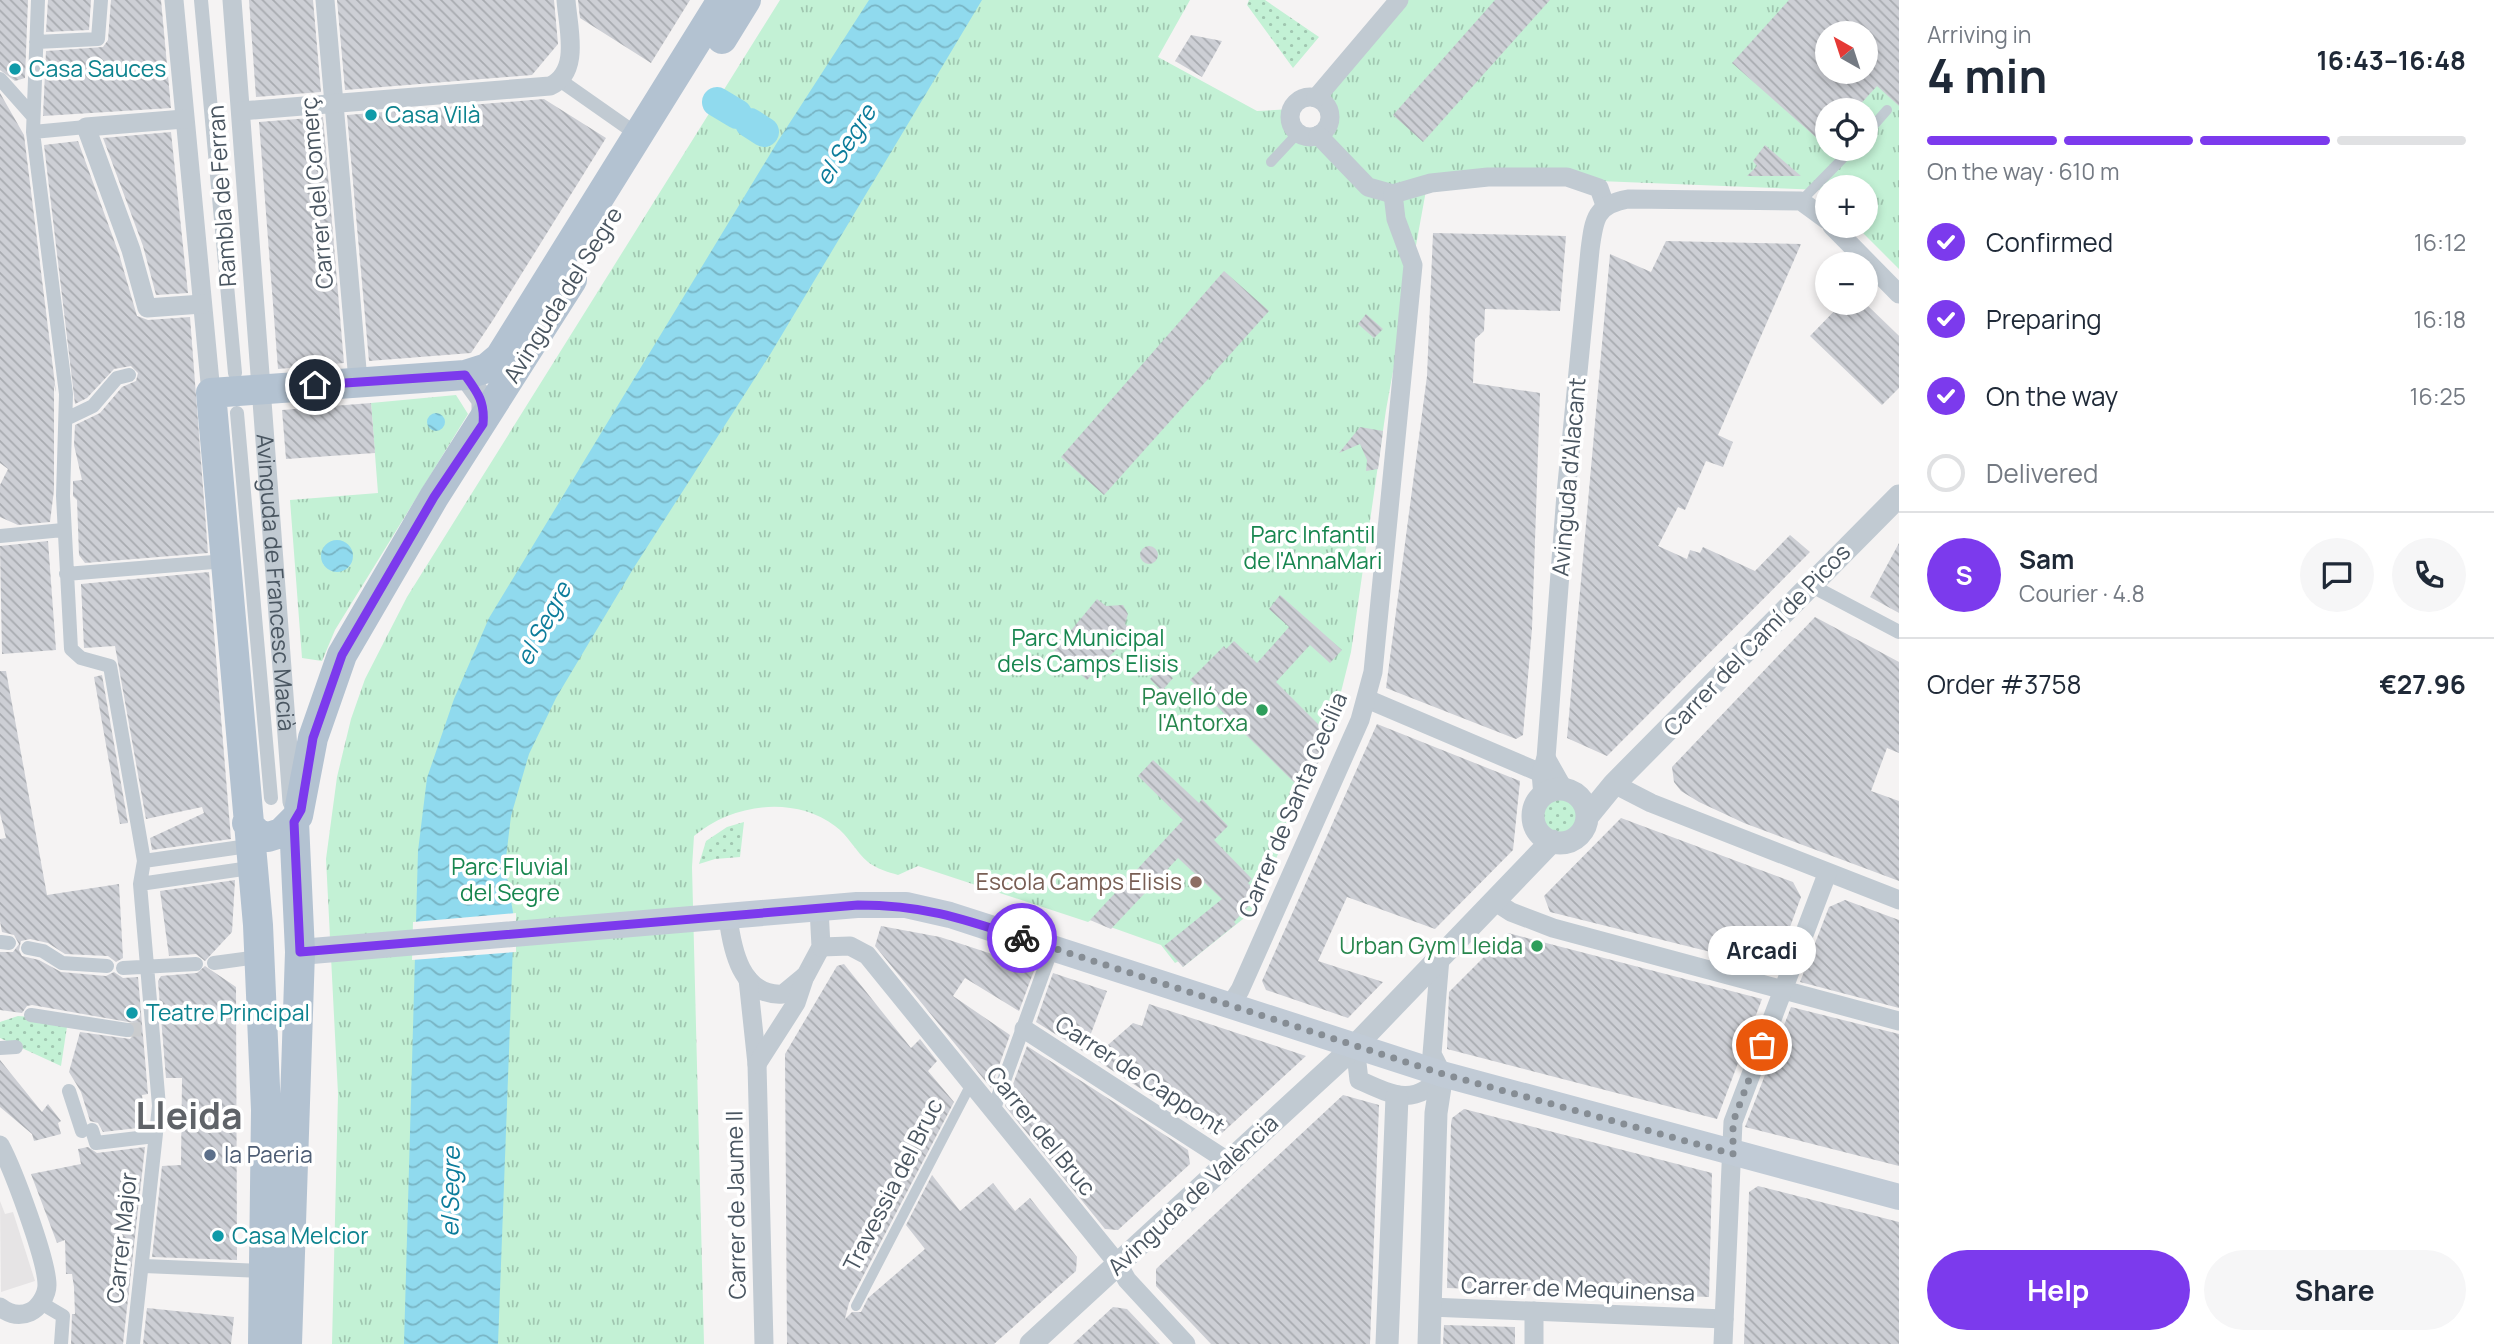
<!DOCTYPE html>
<meta charset="utf-8">
<style>
:root{--surface:#fff;--page:#f6f6f7;--text:#1f2937;--muted:#747a83;--line:#e0e1e3;--accent:#7c3aed}
body{margin:0;font-family:Manrope,sans-serif;background:var(--page);color:var(--text);height:100vh;display:flex;flex-direction:column;font-size:26px;white-space:nowrap}
*{box-sizing:border-box;margin:0}
p{font-size:23px;color:var(--muted)}
.icon{flex:none;width:38px;height:38px;fill:none;stroke:currentColor;stroke-width:2;stroke-linecap:round;stroke-linejoin:round}
.map{position:relative;flex:1;overflow:hidden}
.drawer{display:flex;flex-direction:column;background:var(--surface);width:595px}
.drawer>*{flex:none}
.needle{width:46px;rotate:321deg}
.controls{position:absolute;left:1815px;top:21px;display:grid;gap:14px}
.controls a{display:grid;place-items:center;width:63px;height:63px;border-radius:50%;background:var(--surface);box-shadow:0 4px 10px #0003;font-size:35px}
.pin{position:absolute;display:grid;place-items:center;width:60px;height:60px;color:#fff;margin:-30px;border:4px solid #fff;border-radius:50%;box-shadow:0 2px 7px #0007}
.courier{position:absolute;display:grid;place-items:center;width:70px;height:70px;margin:-35px;border:5px solid #7c3aed;border-radius:50%;background:#fff;color:#222;box-shadow:0 2px 9px #0007}
.bubble{position:absolute;height:49px;border-radius:24px;background:var(--surface);box-shadow:0 4px 10px #0003;font-size:23px;font-weight:700;line-height:49px;text-align:center}
.overview em{font-style:normal;font-weight:700}
.overview div{display:flex;flex-direction:column-reverse}
.overview{display:flex;align-items:center;justify-content:space-between;height:119px;padding:0 28px}
h1{font-size:46px;font-weight:700;line-height:52px}
.bar{display:grid;grid-template-columns:repeat(4,1fr);gap:10px 7px;align-content:center;height:84px;padding:0 28px}
.bar i{height:9px;border-radius:5px;background:var(--line)}
.bar .current{background:var(--accent)}
.bar p{grid-column:span 4}
.line{display:flex;align-items:center;gap:18px;padding:0 28px;border-top:2px solid var(--line)}
.line div{flex:1}
.round{display:grid;place-items:center;flex:none;width:74px;height:74px;border-radius:37px;background:var(--page)}
ol{padding:0 28px;list-style:none}
li{display:flex;align-items:center;gap:21px;height:77px}
li p{margin-inline-start:auto}
li .icon{padding:7px;border-radius:50%;background:var(--accent);color:#fff;stroke-width:4}
li:last-child{color:var(--muted)}
li i{width:38px;height:38px;border:4px solid var(--line);border-radius:50%}
.action{display:flex;gap:14px;margin-top:auto;padding:14px 28px}
.action a{flex:1;height:80px;border-radius:42px;background:var(--accent);color:#fff;font-size:28px;font-weight:700;line-height:80px;text-align:center}
.action a+a{background:var(--page);color:var(--text)}
main{display:flex;flex:1;min-height:0}
.map>svg:first-child{display:block}
.education{fill:#e6e4e5}
.grass{fill:url(#grass-dots)}
.park{fill:url(#park-tufts);fill-rule:evenodd}
.water{fill:url(#water-waves)}
.pier{fill:#f5f3f3}
.lines{fill:none;stroke-linecap:round;stroke-linejoin:round}
.river{stroke:#90daee;stroke-width:30}
.building{fill:url(#building-back-hatch);fill-rule:evenodd}
.pedestrian-tunnel{stroke:#caccce;stroke-width:14;stroke-dasharray:14 7;stroke-linecap:butt}
.service{stroke:#c1cad2;stroke-width:10}
.pedestrian{stroke:#c1cad2;stroke-width:14}
.minor{stroke:#c1cad2;stroke-width:19}
.tertiary{stroke:#c1cad2;stroke-width:23}
.secondary{stroke:#c1cbd6;stroke-width:26}
.primary{stroke:#b3c2d1;stroke-width:30}
.done{stroke:#868d94;stroke-width:7;stroke-dasharray:0 12.6}
.route{stroke:#7c3aed;stroke-width:9}
.culture-dot{fill:#0f9aa8;stroke:#fff;stroke-width:2.5}
.leisure-dot{fill:#2e9e5b;stroke:#fff;stroke-width:2.5}
.education-dot{fill:#8d6e63;stroke:#fff;stroke-width:2.5}
.service-dot{fill:#5c6f8a;stroke:#fff;stroke-width:2.5}
.labels{text-anchor:middle;stroke-width:7;stroke-linejoin:round;paint-order:stroke}
.culture-label{font-size:23px;fill:#0d838f;stroke:#fff;text-anchor:start}
.street-label{font-size:23px;fill:#4a5661;stroke:#fff}
.park-label{font-size:23px;fill:#17864f;stroke:#fff}
.leisure-label{font-size:23px;fill:#27864d;stroke:#fff;text-anchor:end}
.education-label{font-size:23px;fill:#785e54;stroke:#fff;text-anchor:end}
.service-label{font-size:23px;fill:#4e5e75;stroke:#fff;text-anchor:start}
.water-label{font-size:24px;font-style:italic;fill:#0c7c9b;stroke:#fff}
.town-label{font-size:37px;font-weight:bold;fill:#5f6368;stroke:#fff}
</style>
<main>
<div class="map">
<svg width="1899" height="1344" viewBox="0 0 1899 1344">
<defs>
<pattern id="grass-dots" width="8" height="8" patternUnits="userSpaceOnUse" patternTransform="scale(1.75)"><rect width="8" height="8" fill="#c3f1d5"/><path d="M2 2h.1M6 6h.1" fill="none" stroke="#a0c6b0" stroke-width="1.8" stroke-linecap="round"/></pattern>
<pattern id="park-tufts" width="24" height="20" patternUnits="userSpaceOnUse" patternTransform="scale(1.75)"><rect width="24" height="20" fill="#c3f1d5"/><path d="M3 7l-1-3M5 7V3M7 7l1-3M15 17l-1-3M17 17v-4M19 17l1-3" fill="none" stroke="#a0c6b0"/></pattern>
<pattern id="water-waves" width="16" height="10" patternUnits="userSpaceOnUse" patternTransform="scale(1.75)"><rect width="16" height="10" fill="#90daee"/><path d="M0 5q4-4 8 0t8 0" fill="none" stroke="#78b4c4"/></pattern>
<pattern id="building-back-hatch" width="6" height="6" patternUnits="userSpaceOnUse" patternTransform="scale(1.75)"><rect width="6" height="6" fill="#cdcfd5"/><path d="M-1 5l2 2M0 0l6 6M5-1l2 2" fill="none" stroke="#a8abb0"/></pattern>
</defs>
<rect width="100%" height="100%" fill="#f5f3f3"/>
<path class="education" d="M0,1201L5,1214L13,1212L35,1281L1,1292Z"/>
<path class="grass" d="M1249,0H1265L1319,37L1293,68L1247,5Z
M1543 816a17 17 0 1 1 34 0a17 17 0 1 1-34 0Z
M744,822L740,857L715,859L699,864L706,841L727,827Z
M18,1016L68,1020L61,1066L0,1038V1022Z"/>
<path class="park" d="M780,0H1190L1158,57L1257,111L1292,109L1293,128L1308,137L1325,130L1330,112L1322,101L1399,0H1899V269L1856,226H1866V187H1827V196L1821,190L1429,174L1386,410L1351,652L1330,736L1253,911L1183,967L1179,961L1175,963L1161,945L1091,920L1088,922L918,866L898,875C888,872 877,869 868,862C856,852 848,835 835,826C793,795 732,804 694,836L692,867L704,1344H332L338,1094L326,859L337,777L351,719L365,679L407,597ZM1827,33H1866V72H1827ZM1827,110H1866V149H1827Z
M456,395L468,414L335,630L322,661L302,658L290,500L378,493L371,403ZM353,556L350,566L331,571L323,564Z"/>
<path class="water" d="M869,0H982L771,353L633,569L556,698L529,754L511,816L505,866L514,918L498,1344H404L418,851L427,778L454,699L489,618L778,141Z
M427 422a9 9 0 1 1 18 0a9 9 0 1 1-18 0Z
M321 556a16 16 0 1 1 32 0a16 16 0 1 1-32 0Z"/>
<path class="pier" d="M516,913V952L412,960L413,922Z"/>
<g class="lines">
<path class="river" d="M717,102L737,114
M750,123L764,132"/>
</g>
<path class="building" d="M0,0H28L25,78L15,81L0,70Z
M48,0H91L89,30L46,32Z
M111,0H161L171,108L43,116L46,51L103,47L108,40Z
M249,0H313L321,92L256,97Z
M337,0H554L558,44L532,75L345,90Z
M578,0H690L651,63L580,18Z
M1495,0H1550L1423,142L1393,115Z
M1789,0H1899V106L1877,86L1855,110H1827V147L1732,63ZM1827,33H1866V72H1827Z
M1191,35L1222,41L1202,77L1175,61Z
M0,93L24,135L56,392L54,385V490L50,522L18,525L0,517V485L8,469L0,463Z
M544,99L606,138L493,320L471,353L369,361L347,115Z
M323,117L344,363L278,369L259,122Z
M171,132L188,293L156,295L143,246L103,138Z
M78,141L119,254L137,316L148,320L190,317L208,553L85,563L79,555L77,500L73,496V481L82,480L74,445L75,425L100,413L122,387L136,381L138,373L131,366L114,369L87,398L75,404L44,145Z
M1765,145L1801,176H1747L1757,166L1753,161Z
M1433,233L1566,236L1560,311L1485,309L1484,331L1475,339L1473,383L1540,393L1532,629L1523,735L1516,739L1386,688L1427,376Z
M1666,241L1801,244L1718,435L1733,442L1723,467L1706,461L1685,510L1678,507L1658,546L1687,559L1690,550L1700,553L1703,547L1755,571L1790,535L1810,552L1607,756L1567,738L1610,254L1651,272Z
M1224,271L1269,311L1104,495L1061,457Z
M1842,303H1865L1899,336V388L1882,405L1810,336Z
M1366,314L1383,329L1374,338L1358,324Z
M371,403L375,453L286,459L282,410Z
M1360,427L1383,431L1378,469L1366,471L1367,460L1360,444L1339,453Z
M48,541L56,650L2,654L0,546Z
M1899,543V613L1870,597Z
M1140 555a9 9 0 1 1 18 0a9 9 0 1 1-18 0Z
M209,572L231,839L152,850L150,838L204,813L202,807L146,819L115,646L84,648L81,584Z
M1280,595L1342,650L1330,663L1310,645L1276,682L1330,736L1305,793L1190,680L1224,646L1226,649L1234,641L1257,663L1289,627L1269,609Z
M1097,599L1106,606L1123,605L1128,614L1125,624L1133,632L1087,680L1054,651Z
M1815,617L1899,662V753L1887,748L1871,791L1899,801V881L1744,823L1699,802L1681,791L1674,782L1672,767Z
M1161,667L1173,678L1162,691L1150,679Z
M0,671H6L47,895L119,884L123,958L116,962L108,956L65,954L48,943L30,939L21,941L19,950L22,956L39,960L61,972L106,976L114,972L123,978L138,977L148,1094L142,1095L146,1127L103,1132L98,1123L90,1121L81,1092L69,1072L80,1032L130,1039L136,1032L134,1023L32,1005L27,1006L22,1013L0,1010V952H13L19,944L14,935L2,932L0,921V839L6,838L0,813Z
M102,675L128,823L120,824L94,677Z
M1377,724L1520,781L1513,850L1435,929L1347,897L1318,961L1383,982L1348,1018L1266,990L1262,981Z
M1153,760L1199,803L1202,799L1228,826L1214,840L1252,879L1248,883L1259,895L1234,922L1236,924L1183,967L1164,946L1222,899L1178,858L1111,929L1090,920L1183,820L1138,776Z
M1621,818L1793,882L1801,897L1775,968L1550,912L1544,896Z
M235,880L232,932L205,961L196,954L169,956L160,891Z
M1845,900L1899,920V1008L1800,982L1829,907Z
M881,926L940,937L1035,968L1019,1011L965,978L953,996L1010,1035L991,1088L875,946Z
M1508,933L1762,999L1717,1119L1447,1049L1449,992Z
M844,964L911,1048L920,1039L937,1061L928,1071L954,1102L849,1303L845,1319L852,1312H861L868,1298L925,1249L906,1225L932,1175L960,1211L993,1183L1015,1211L1030,1198L1077,1257L1076,1271L994,1344H787L785,1054L837,966Z
M205,966L236,987L237,1260L152,1257L162,1166L181,1165L182,1078H166L158,981L161,976L197,973Z
M1053,973L1107,991L1084,1052L1036,1022Z
M1149,1004L1270,1044L1306,1056L1222,1133L1211,1134L1093,1058L1133,1023L1142,1026Z
M1791,1007L1899,1034V1166L1745,1127Z
M1027,1046L1188,1150L1190,1164L1118,1230L1105,1229L1005,1106Z
M0,1060L42,1112L48,1104L61,1121L58,1123L61,1134L34,1141L32,1134L0,1107Z
M1343,1095L1379,1105L1370,1344H1211L1156,1286V1269Z
M1464,1109L1712,1173L1709,1297L1447,1288L1451,1124L1452,1118Z
M88,1147L97,1153L145,1147L123,1344H71L72,1314H75L74,1287L72,1274H66L65,1240L57,1243L31,1174L81,1164L78,1149Z
M1758,1186L1899,1222V1344H1744L1749,1192Z
M1113,1307L1127,1309L1160,1344H1073Z
M147,1308L234,1317L231,1344H143Z
M1444,1325L1515,1327V1344H1443Z"/>
<g class="lines">
<path class="pedestrian-tunnel" d="M127,1030L147,1029"/>
<path class="service" d="M1866,134L1887,110
M1271,162L1298,133
M1801,201L1852,149
M856,1306L971,1084"/>
<path class="pedestrian" d="M38,0L33,132L66,394L63,496L71,649L81,658L110,666L144,861L140,884L159,1106L133,1344
M201,0L235,373
M36,42L98,39L101,0
M0,79L32,115
M561,81L638,135
M33,132L86,127
M237,413L271,798
M66,419L93,406L117,378L129,375
M0,536L63,530
M66,574L226,561
M1810,585L1899,632
M144,861L248,846
M140,884L250,868
M1,942L9,943
M28,948L43,951L62,963L107,966
M214,963L258,957
M123,968L196,964
M31,1015L127,1030
M0,1048L16,1047
M69,1091L82,1131
M993,1111L1052,948
M92,1130L96,1143L155,1136
M144,1266L263,1271
M41,1303L63,1316L61,1344"/>
<g class="minor">
<path d="M174,0L211,393"/>
<path id="s1" d="M232,0L292,802"/>
<path d="M325,0L358,381"/>
<circle cx="1310" cy="117" r="20"/>
<path d="M1316,98L1399,0"/>
<path d="M241,111L550,86C581,72 568,28 566,0"/>
<path d="M184,119L86,127L131,250L147,308L202,304"/>
<path d="M1318,135L1368,187L1393,194L1431,183L1488,177H1567L1599,188L1605,205"/>
<path d="M1832,226L1899,294"/>
<path d="M1367,699L1541,773"/>
<path d="M1546,758L1564,790"/>
<path d="M1614,784L1651,803L1899,900"/>
<path d="M1543,796L1541,773L1546,758L1566,494L1590,250C1594,219 1595,205 1628,199L1801,201L1827,220"/>
<path d="M1494,901L1511,912L1553,928L1899,1021"/>
<path d="M728,917C732,949 741,997 783,994L806,975L821,947L819,908"/>
<path d="M821,947L850,946L867,955L1118,1264L1127,1280L1186,1344"/>
<path d="M748,979L757,1064L764,1344"/>
<path d="M1229,1007L1240,990L1360,720L1373,672L1413,265L1396,219L1393,194"/>
<path d="M1024,1029L1229,1162"/>
<path d="M1355,1046L1359,1080C1392,1095 1416,1108 1442,1074L1432,1054L1440,958"/>
<path d="M757,1064L796,1003L805,976"/>
<path d="M0,1145C13,1169 47,1260 47,1285C47,1295 39,1308 30,1312C19,1317 9,1314 0,1307"/>
<path d="M1430,1307L1724,1319"/>
<path d="M1534,1344V1311"/>
<path d="M1723,1344L1733,1122L1827,874"/>
</g>
<path class="tertiary" d="M465,375L483,400V424
M1533 816a27 27 0 1 1 54 0a27 27 0 1 1-54 0Z
M1587,817L1614,784L1899,496
M1031,1344L1355,1046L1552,841
M1387,1344L1397,1097
M1429,1344L1436,1113L1442,1074"/>
<path class="secondary" d="M300,952L857,905H906L950,915L1442,1074L1899,1197"/>
<path class="primary" d="M722,39L746,0
M247,823L258,834L268,837L281,833L298,816L313,738L342,655L434,497L572,280
M263,1344L266,1110L258,925L211,393L465,375L487,368L500,357L722,0
M287,1344L300,952L294,822"/>
</g>
<g class="lines">
<path class="done" d="M1022,938L1443,1074L1733,1154V1122L1762,1045"/>
<path class="route" d="M315,385L465,375C478,393 485,402 483,424L434,497L342,655L313,738L301,810L294,822L300,952L858,905C923,905 961,918 1022,938"/>
</g>
<g class="culture-dot">
<circle cx="15" cy="69" r="7"/>
<circle cx="371" cy="115" r="7"/>
<circle cx="132" cy="1013" r="7"/>
<circle cx="218" cy="1236" r="7"/>
</g>
<g class="leisure-dot">
<circle cx="1262" cy="710" r="7"/>
<circle cx="1537" cy="946" r="7"/>
</g>
<circle class="education-dot" cx="1196" cy="882" r="7"/>
<circle class="service-dot" cx="210" cy="1155" r="7"/>
<g class="labels">
<g class="culture-label">
<text x="29" y="77">Casa Sauces</text>
<text x="385" y="123">Casa Vilà</text>
<text x="146" y="1021">Teatre Principal</text>
<text x="232" y="1244">Casa Melcior</text>
</g>
<g class="street-label">
<text transform="translate(317 193) rotate(-95)" y="8">Carrer del Comerç</text>
<text transform="translate(222 196) rotate(-94)" y="8">Rambla de Ferran</text>
<text transform="translate(563 295) rotate(-58)" y="8">Avinguda del Segre</text>
<text transform="translate(1569 477) rotate(-85)" y="8">Avinguda d'Alacant</text>
<text dy="8" stroke="none"><textPath href="#s1" startOffset="584">Avinguda de Francesc Macià</textPath></text>
<text transform="translate(1757 640) rotate(-46)" y="8">Carrer del Camí de Picos</text>
<text transform="translate(1293 805) rotate(-67)" y="8">Carrer de Santa Cecília</text>
<text transform="translate(1140 1075) rotate(33)" y="8">Carrer de Cappont</text>
<text transform="translate(1041 1131) rotate(51)" y="8">Carrer del Bruc</text>
<text transform="translate(893 1185) rotate(-63)" y="8">Travessia del Bruc</text>
<text transform="translate(1193 1195) rotate(-43)" y="8">Avinguda de València</text>
<text transform="translate(736 1205) rotate(-91)" y="8">Carrer de Jaume II</text>
<text transform="translate(122 1238) rotate(-84)" y="8">Carrer Major</text>
<text transform="translate(1578 1289) rotate(2)" y="8">Carrer de Mequinensa</text>
</g>
<g class="park-label">
<text x="1313" y="543">Parc Infantil<tspan x="1313" dy="26">de l'AnnaMari</tspan></text>
<text x="1088" y="646">Parc Municipal<tspan x="1088" dy="26">dels Camps Elisis</tspan></text>
<text x="510" y="875">Parc Fluvial<tspan x="510" dy="26">del Segre</tspan></text>
</g>
<g class="leisure-label">
<text x="1248" y="705">Pavelló de<tspan x="1248" dy="26">l'Antorxa</tspan></text>
<text x="1523" y="954">Urban Gym Lleida</text>
</g>
<g class="education-label">
<text x="1182" y="890">Escola Camps Elisis</text>
</g>
<g class="service-label">
<text x="224" y="1163">la Paeria</text>
</g>
<g class="water-label">
<text transform="translate(846 145) rotate(-57)" y="8">el Segre</text>
<text transform="translate(544 624) rotate(-62)" y="8">el Segre</text>
<text transform="translate(451 1192) rotate(-89)" y="8">el Segre</text>
</g>
<g class="town-label">
<text x="189" y="1129">Lleida</text>
</g>
</g>
</svg>
<div class="controls">
<a><svg class="needle" viewBox="-14 -14 28 28"><path d="M0-13l5 13h-10z" fill="#e53935"/><path d="M0 13l5-13h-10z" fill="#747a83"/></svg></a>
<a><svg class="icon" aria-label="locate" viewBox="0 0 24 24"><circle cx="12" cy="12" r="6"/><path d="M12 2v4M12 18v4M2 12h4M18 12h4"/></svg></a>
<a>+</a>
<a>−</a>
</div>
<div class="pin" style="left:1762px;top:1045px;background:#ea580c"><svg class="icon" aria-label="bag" viewBox="0 0 24 24"><path d="M5 8h14l-1 12H6zM9 8a3 3 0 0 1 6 0"/></svg></div>
<div class="pin" style="left:315px;top:385px;background:#1f2937"><svg class="icon" aria-label="home" viewBox="0 0 24 24"><path d="M3 11l9-7 9 7M6 9v11h12V9"/></svg></div>
<div class="courier" style="left:1022px;top:938px"><svg class="icon" aria-label="bike" viewBox="0 0 24 24"><circle cx="6" cy="16" r="4"/><circle cx="18" cy="16" r="4"/><path d="M6 16l4-8h5l3 8M10 8l3 8H6M13 5h3"/></svg></div>
<div class="bubble" style="left:1708px;top:926px;width:108px">Arcadi</div>
</div>
<section class="drawer">
<div class="overview"><div><h1>4 min</h1><p>Arriving in</p></div><em>16:43–16:48</em></div>
<div class="bar"><i class="current"></i><i class="current"></i><i class="current"></i><i></i><p>On the way · 610 m</p></div>
<ol>
<li><svg class="icon" aria-label="check" viewBox="0 0 24 24"><path d="M5 12l5 5 9-10"/></svg>Confirmed<p>16:12</p></li>
<li><svg class="icon" aria-label="check" viewBox="0 0 24 24"><path d="M5 12l5 5 9-10"/></svg>Preparing<p>16:18</p></li>
<li><svg class="icon" aria-label="check" viewBox="0 0 24 24"><path d="M5 12l5 5 9-10"/></svg>On the way<p>16:25</p></li>
<li><i></i>Delivered</li>
</ol>
<div class="line" style="height:126px"><b class="round" style="background:var(--accent);color:#fff">S</b><div><b>Sam</b><p>Courier · 4.8</p></div><a class="round"><svg class="icon" aria-label="chat" viewBox="0 0 24 24"><path d="M4 5h16v11H9l-5 4z"/></svg></a><a class="round"><svg class="icon" aria-label="phone" viewBox="0 0 24 24"><path d="M5 4h4l2 5-3 2q2 4 5 5l2-3 5 2v4C11 20 4 13 5 4z"/></svg></a></div>
<div class="line" style="height:91px"><div>Order #3758</div><b>€27.96</b></div>
<div class="action"><a>Help</a><a>Share</a></div>
</section>
</main>
